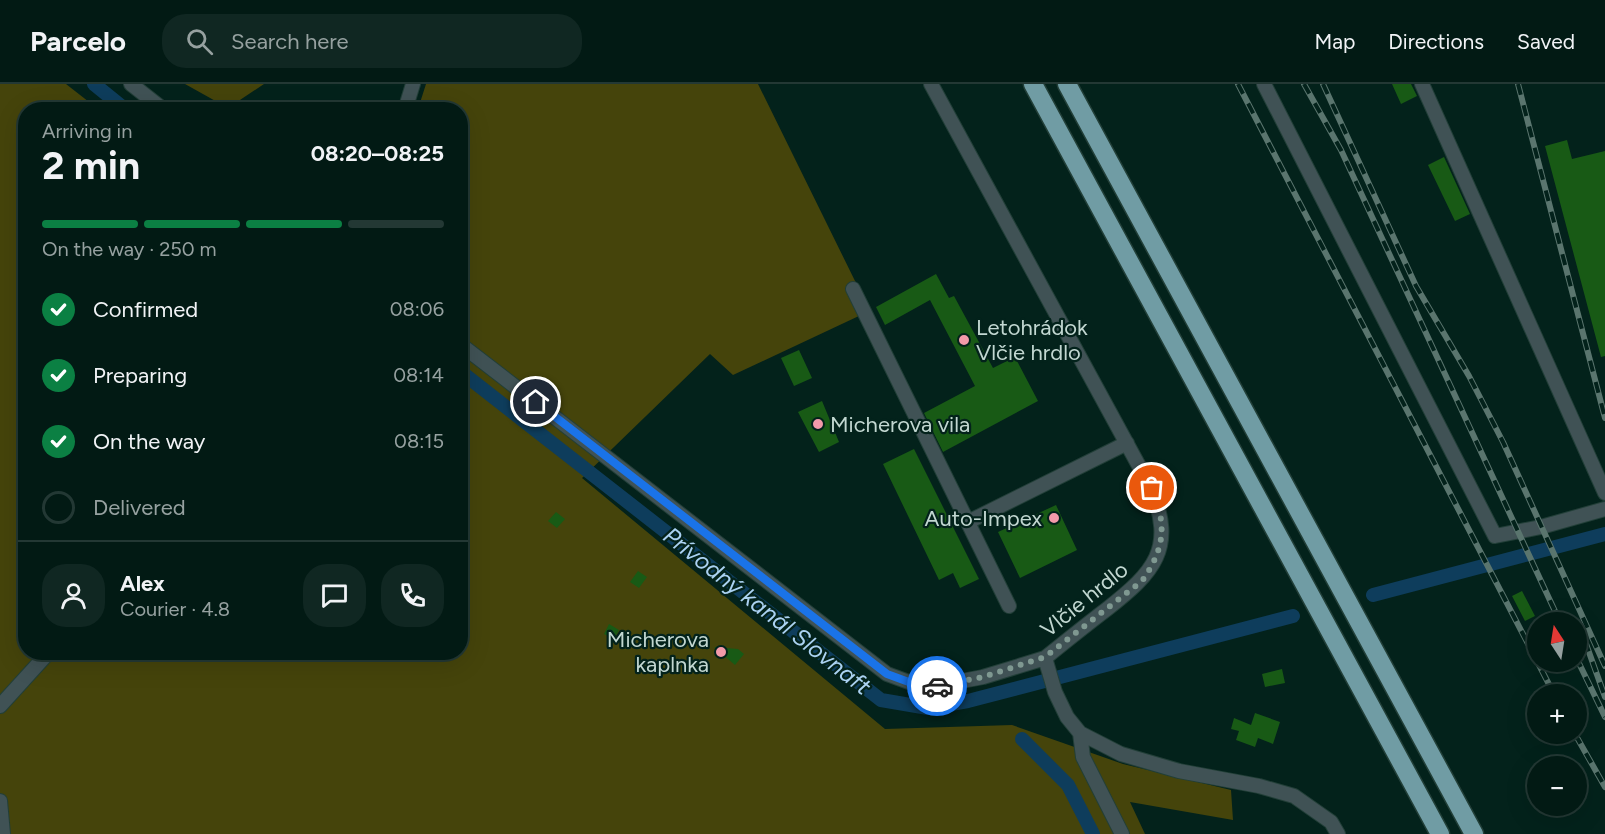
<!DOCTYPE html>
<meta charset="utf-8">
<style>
:root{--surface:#021a14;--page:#102722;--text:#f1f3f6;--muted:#96a1a0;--line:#233834;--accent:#0b8043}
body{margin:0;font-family:Figtree,sans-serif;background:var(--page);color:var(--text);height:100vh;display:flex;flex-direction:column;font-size:22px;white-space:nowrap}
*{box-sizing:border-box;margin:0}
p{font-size:20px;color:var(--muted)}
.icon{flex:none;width:33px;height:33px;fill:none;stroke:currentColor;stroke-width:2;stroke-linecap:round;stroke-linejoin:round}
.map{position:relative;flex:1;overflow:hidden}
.panel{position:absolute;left:18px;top:18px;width:450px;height:558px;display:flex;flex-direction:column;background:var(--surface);border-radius:24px;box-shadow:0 6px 24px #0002,0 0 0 2px var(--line)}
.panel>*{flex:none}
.needle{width:39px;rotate:348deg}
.fabs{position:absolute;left:1527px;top:528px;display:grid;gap:12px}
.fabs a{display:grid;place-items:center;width:60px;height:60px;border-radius:50%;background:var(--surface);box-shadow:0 6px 24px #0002,0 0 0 2px var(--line);font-size:30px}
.pin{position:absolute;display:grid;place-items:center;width:51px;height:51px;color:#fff;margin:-26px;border:3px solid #fff;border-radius:50%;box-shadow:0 2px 6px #0007}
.courier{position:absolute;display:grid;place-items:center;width:60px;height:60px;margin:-30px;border:4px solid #1a73e8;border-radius:50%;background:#fff;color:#222;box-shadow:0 2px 8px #0007}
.head em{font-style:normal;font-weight:700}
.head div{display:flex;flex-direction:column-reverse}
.head{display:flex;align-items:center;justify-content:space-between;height:102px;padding:0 24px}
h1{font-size:39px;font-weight:700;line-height:45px}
.bar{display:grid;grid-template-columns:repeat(4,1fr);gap:9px 6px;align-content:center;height:72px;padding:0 24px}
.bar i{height:8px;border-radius:4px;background:var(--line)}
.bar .selected{background:var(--accent)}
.bar p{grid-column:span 4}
.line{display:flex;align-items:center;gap:15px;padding:0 24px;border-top:2px solid var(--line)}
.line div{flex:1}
.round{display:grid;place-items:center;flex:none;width:63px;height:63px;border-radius:24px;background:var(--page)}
ol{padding:0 24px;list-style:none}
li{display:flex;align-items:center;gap:18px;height:66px}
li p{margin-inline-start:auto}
li .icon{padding:6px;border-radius:50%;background:var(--accent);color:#fff;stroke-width:4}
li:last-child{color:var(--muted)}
li i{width:33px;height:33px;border:3px solid var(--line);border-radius:50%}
header{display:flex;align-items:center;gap:36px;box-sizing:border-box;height:84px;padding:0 30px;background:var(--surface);border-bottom:2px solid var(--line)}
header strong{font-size:28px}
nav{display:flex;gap:33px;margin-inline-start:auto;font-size:21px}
.search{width:420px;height:54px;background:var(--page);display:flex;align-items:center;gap:15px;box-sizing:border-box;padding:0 21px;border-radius:24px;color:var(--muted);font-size:22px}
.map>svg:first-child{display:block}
.green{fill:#45440b}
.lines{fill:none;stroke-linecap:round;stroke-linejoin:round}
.canal{stroke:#0e3d5c;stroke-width:14}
.building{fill:#185a15}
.minor-casing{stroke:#223f38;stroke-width:16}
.highway-casing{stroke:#223f38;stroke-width:21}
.minor{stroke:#405255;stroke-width:14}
.highway{stroke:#709ca4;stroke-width:18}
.rail-casing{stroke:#5a756e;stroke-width:6}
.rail{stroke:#03221b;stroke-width:4;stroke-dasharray:11;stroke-linecap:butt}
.done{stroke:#7f9891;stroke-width:6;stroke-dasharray:0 10.8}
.route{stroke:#1a73e8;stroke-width:8}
.poi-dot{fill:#f39aa9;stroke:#03221b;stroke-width:2}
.labels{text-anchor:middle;stroke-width:4.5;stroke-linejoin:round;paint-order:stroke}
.poi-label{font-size:22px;fill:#c2d7d1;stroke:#03221b;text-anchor:start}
.street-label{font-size:22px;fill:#c2d7d1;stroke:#03221b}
.water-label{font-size:24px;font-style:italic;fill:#abd2f2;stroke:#03221b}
</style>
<header>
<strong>Parcelo</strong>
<div class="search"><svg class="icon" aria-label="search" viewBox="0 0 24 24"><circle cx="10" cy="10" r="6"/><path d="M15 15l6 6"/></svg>Search here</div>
<nav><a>Map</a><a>Directions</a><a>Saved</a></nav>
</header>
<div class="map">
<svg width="1605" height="750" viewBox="0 0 1605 750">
<rect width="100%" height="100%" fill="#03221b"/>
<path class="green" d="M0,0H66L98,25L26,26V568H460V26L418,25L426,0H758L858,203L861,231L733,291L710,270L582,394L885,645L1012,641L1123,680L1231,706L1233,736L1130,718L1145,750H0Z
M185,0H264L228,24Z"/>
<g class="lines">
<path class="canal" d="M94,0L126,26
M460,287L881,616L928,624L968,617L1293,532
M1373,511L1605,450
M1022,655L1068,701L1093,750"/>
</g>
<path class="building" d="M1392,0H1411L1417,12L1401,20Z
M1567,56L1572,75L1605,67V272L1601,273L1545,62Z
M1444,73L1470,130L1455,137L1428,81Z
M936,190L949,214L954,212L993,284L1015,273L1038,317L943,368L924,329L975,302L930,216L885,241L876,223Z
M799,266L812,294L794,302L781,274Z
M822,317L839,358L819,368L798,328Z
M914,365L979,495L960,504L953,489L939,496L883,380Z
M1056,421L1077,466L1020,494L998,448Z
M556,428L565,435L557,444L548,437Z
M638,487L647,493L639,504L630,498Z
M1522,507L1535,532L1525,537L1512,512Z
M609,540L619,546L614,555L604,550Z
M714,563L738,565L744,570L735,581Z
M1282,585L1285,599L1265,603L1262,590Z
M1255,629L1280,638L1273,660L1258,654L1255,663L1236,656L1239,647L1231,645L1234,634L1251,641Z"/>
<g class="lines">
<defs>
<path id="minor" d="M131,0L164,26
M931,0L1151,404C1176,465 1154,488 1107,525C1086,541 1066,557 1045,574L1055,608L1067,633L1080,649L1121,670L1179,687L1259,702L1294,712L1331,738L1338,750
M1264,0L1495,452L1541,443L1605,425
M1422,0L1605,409
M405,26L413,0
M853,205L1009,522
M460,260L887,590L925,604L983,593L1045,574
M968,438L1127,359
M0,622L49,568
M1080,649L1083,673L1122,750
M0,717L3,750"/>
<path id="highway" d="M1033,0L1440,750
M1067,0L1474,750"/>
</defs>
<use href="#minor" class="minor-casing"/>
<use href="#highway" class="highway-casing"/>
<use href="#minor" class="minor"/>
<use href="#highway" class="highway"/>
<defs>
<path id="rail" d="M1238,0L1554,610
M1304,0L1341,66L1560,538
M1323,0L1416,202L1469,292L1503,358L1605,582
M1518,0L1605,334
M1585,557L1605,613
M1576,573L1605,633
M1575,650L1605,703"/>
</defs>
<use href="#rail" class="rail-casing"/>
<use href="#rail" class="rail"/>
</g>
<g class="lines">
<path class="done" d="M937,602L983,593L1045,573L1142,497C1165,464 1167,442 1152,404"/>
<path class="route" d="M536,318L887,590L925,604L937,602"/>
</g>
<g class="poi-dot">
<circle cx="964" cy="256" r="6"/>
<circle cx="818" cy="340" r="6"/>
<circle cx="1054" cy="434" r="6"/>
<circle cx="721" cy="568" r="6"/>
</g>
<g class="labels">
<g class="poi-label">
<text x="976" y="251">Letohrádok<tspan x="976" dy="25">Vlčie hrdlo</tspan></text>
<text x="830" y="348">Micherova vila</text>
<text x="1042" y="442" text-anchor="end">Auto-Impex</text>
<text x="709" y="563" text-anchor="end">Micherova<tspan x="709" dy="25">kaplnka</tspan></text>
</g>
<g class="street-label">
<text transform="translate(1084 515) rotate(-39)" y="8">Vlčie hrdlo</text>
</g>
<g class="water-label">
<text transform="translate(767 527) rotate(38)" y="8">Prívodný kanál Slovnaft</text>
</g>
</g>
</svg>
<div class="fabs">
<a><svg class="needle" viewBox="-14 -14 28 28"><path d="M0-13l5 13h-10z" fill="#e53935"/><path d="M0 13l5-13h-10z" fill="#96a1a0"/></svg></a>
<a>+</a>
<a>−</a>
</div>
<div class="pin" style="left:1152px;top:404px;background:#ea580c"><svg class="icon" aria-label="bag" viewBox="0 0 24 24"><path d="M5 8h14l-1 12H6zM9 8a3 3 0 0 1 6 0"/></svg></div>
<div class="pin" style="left:536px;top:318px;background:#1f2937"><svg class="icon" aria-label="home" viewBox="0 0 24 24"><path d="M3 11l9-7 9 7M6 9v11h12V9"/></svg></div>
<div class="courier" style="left:937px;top:602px"><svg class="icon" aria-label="car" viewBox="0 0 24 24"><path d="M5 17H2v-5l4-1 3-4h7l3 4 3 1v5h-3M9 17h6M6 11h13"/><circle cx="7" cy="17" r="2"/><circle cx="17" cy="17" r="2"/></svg></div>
<section class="panel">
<div class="head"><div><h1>2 min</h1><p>Arriving in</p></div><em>08:20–08:25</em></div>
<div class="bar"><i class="selected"></i><i class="selected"></i><i class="selected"></i><i></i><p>On the way · 250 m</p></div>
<ol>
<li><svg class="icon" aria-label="check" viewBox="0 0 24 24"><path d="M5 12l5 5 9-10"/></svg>Confirmed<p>08:06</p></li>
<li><svg class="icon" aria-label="check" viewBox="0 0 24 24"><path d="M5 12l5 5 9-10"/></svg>Preparing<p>08:14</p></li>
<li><svg class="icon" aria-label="check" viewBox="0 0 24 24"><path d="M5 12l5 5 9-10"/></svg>On the way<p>08:15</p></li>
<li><i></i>Delivered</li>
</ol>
<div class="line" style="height:108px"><a class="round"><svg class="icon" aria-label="person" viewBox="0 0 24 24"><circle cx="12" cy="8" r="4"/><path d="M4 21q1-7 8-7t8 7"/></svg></a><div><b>Alex</b><p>Courier · 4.8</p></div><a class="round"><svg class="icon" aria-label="chat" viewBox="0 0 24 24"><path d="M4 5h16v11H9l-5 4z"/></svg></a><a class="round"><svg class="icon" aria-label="phone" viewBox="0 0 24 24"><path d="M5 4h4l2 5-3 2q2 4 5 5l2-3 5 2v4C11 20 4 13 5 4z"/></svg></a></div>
</section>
</div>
